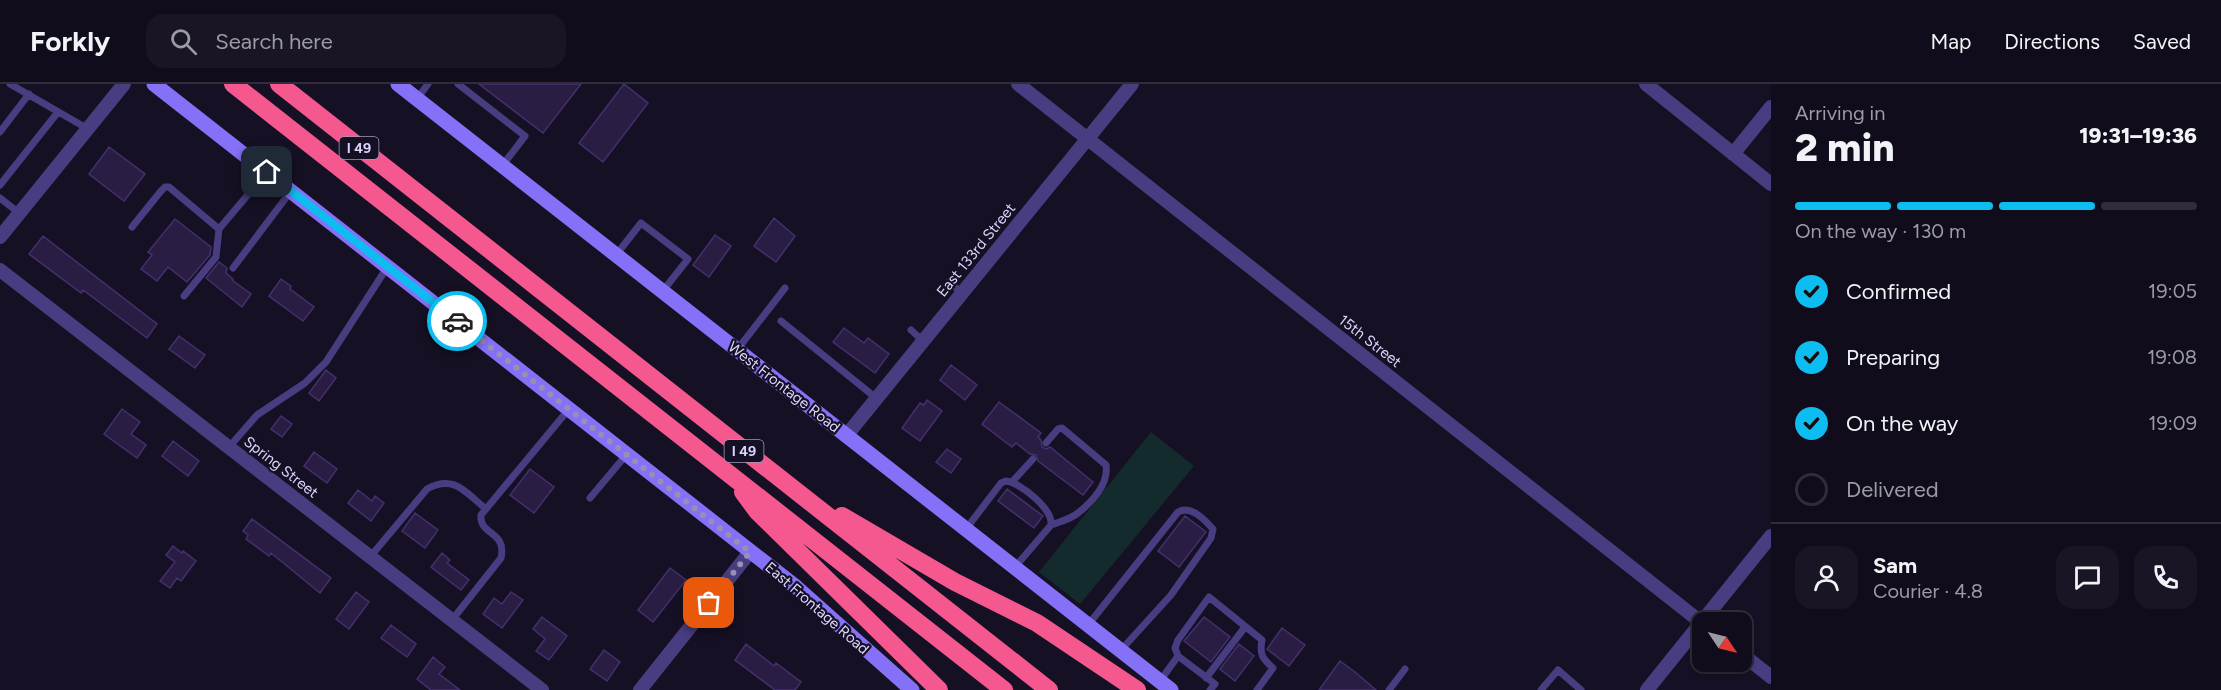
<!DOCTYPE html>
<meta charset="utf-8">
<style>
:root{--surface:#100c1b;--page:#191524;--text:#f1f3f6;--muted:#9c9ba3;--line:#302c3a;--accent:#0ebdef}
body{margin:0;font-family:Figtree,sans-serif;background:var(--page);color:var(--text);height:100vh;display:flex;flex-direction:column;font-size:22px;white-space:nowrap}
*{box-sizing:border-box;margin:0}
p{font-size:20px;color:var(--muted)}
.icon{flex:none;width:33px;height:33px;fill:none;stroke:currentColor;stroke-width:2;stroke-linecap:round;stroke-linejoin:round}
.map{position:relative;flex:1;overflow:hidden}
.panel{display:flex;flex-direction:column;background:var(--surface);width:450px}
.panel>*{flex:none}
.needle{width:39px;rotate:125deg}
.buttons{position:absolute;left:1692px;top:528px;display:grid;gap:12px}
.buttons a{display:grid;place-items:center;width:60px;height:60px;border-radius:12px;background:var(--surface);box-shadow:0 2px 4px #0004,0 0 0 2px var(--line);font-size:30px}
.pin{position:absolute;display:grid;place-items:center;width:51px;height:51px;color:#fff;margin:-26px;border-radius:12px;box-shadow:0 3px 9px #0006}
.courier{position:absolute;display:grid;place-items:center;width:60px;height:60px;margin:-30px;border:4px solid #0ebdef;border-radius:50%;background:#fff;color:#222;box-shadow:0 2px 8px #0007}
.head em{font-style:normal;font-weight:800}
.head div{display:flex;flex-direction:column-reverse}
.head{display:flex;align-items:center;justify-content:space-between;height:102px;padding:0 24px}
h1{font-size:39px;font-weight:800;line-height:45px}
.bar{display:grid;grid-template-columns:repeat(4,1fr);gap:9px 6px;align-content:center;height:72px;padding:0 24px}
.bar i{height:8px;border-radius:4px;background:var(--line)}
.bar .current{background:var(--accent)}
.bar p{grid-column:span 4}
.line{display:flex;align-items:center;gap:15px;padding:0 24px;border-top:2px solid var(--line)}
.line div{flex:1}
.round{display:grid;place-items:center;flex:none;width:63px;height:63px;border-radius:18px;background:var(--page)}
ol{padding:0 24px;list-style:none}
li{display:flex;align-items:center;gap:18px;height:66px}
li p{margin-inline-start:auto}
li .icon{padding:6px;border-radius:50%;background:var(--accent);color:#111;stroke-width:4}
li:last-child{color:var(--muted)}
li i{width:33px;height:33px;border:3px solid var(--line);border-radius:50%}
header{display:flex;align-items:center;gap:36px;box-sizing:border-box;height:84px;padding:0 30px;background:var(--surface);border-bottom:2px solid var(--line)}
header strong{font-size:28px}
nav{display:flex;gap:33px;margin-inline-start:auto;font-size:21px}
.search{width:420px;height:54px;background:var(--page);display:flex;align-items:center;gap:15px;box-sizing:border-box;padding:0 21px;border-radius:18px;color:var(--muted);font-size:22px}
main{display:flex;flex:1;min-height:0}
.map>svg:first-child{display:block}
.green{fill:#132b2d}
.building{fill:#291d43;stroke:#44306e;stroke-width:1.5}
.lines{fill:none;stroke-linecap:round;stroke-linejoin:round}
.lane{stroke:#483d80;stroke-width:7}
.street{stroke:#483d80;stroke-width:14}
.secondary{stroke:#8571f7;stroke-width:15}
.highway{stroke:#f5578f;stroke-width:18}
.done{stroke:#9890b1;stroke-width:6;stroke-dasharray:0 10.8}
.route{stroke:#0ebdef;stroke-width:8}
.labels{text-anchor:middle;stroke-width:4.5;stroke-linejoin:round;paint-order:stroke}
.shield{fill:#161024;stroke:#a29abc;stroke-width:1.5}
.shield-label{font-size:14px;font-weight:bold;fill:#ded5fd}
.street-label{font-size:15px;fill:#ded5fd;stroke:#161024}
</style>
<header>
<strong>Forkly</strong>
<div class="search"><svg class="icon" aria-label="search" viewBox="0 0 24 24"><circle cx="10" cy="10" r="6"/><path d="M15 15l6 6"/></svg>Search here</div>
<nav><a>Map</a><a>Directions</a><a>Saved</a></nav>
</header>
<main>
<div class="map">
<svg width="1771" height="606" viewBox="0 0 1771 606">
<rect width="100%" height="100%" fill="#161024"/>
<path class="green" d="M1151,348L1194,382L1080,520L1039,488Z"/>
<path class="building" d="M479,0H581L543,49Z
M624,0L648,19L603,78L579,59Z
M109,63L145,90L124,117L89,90Z
M774,134L795,152L776,178L754,162Z
M175,135L211,163L210,171L187,198L168,183L157,197L141,185L152,171L148,168Z
M715,151L731,162L709,193L693,181Z
M43,152L157,240L147,254L83,206L81,209L29,170Z
M219,178L227,184L226,189L233,195L232,196L251,210L242,223L206,194Z
M281,195L291,202L290,205L314,223L303,237L269,212Z
M844,244L864,259L868,254L889,270L875,289L833,258Z
M179,252L205,271L195,284L169,265Z
M951,281L977,301L965,316L940,296Z
M326,286L336,294L319,317L309,309Z
M927,316L942,327L920,357L902,344L920,319L924,321Z
M999,318L1041,349L1038,353L1041,356L1042,363L1046,365L1050,363L1093,398L1083,411L1038,377L1036,371L1030,370L1016,359L1012,363L982,340Z
M122,325L140,338L131,350L146,361L137,374L104,350Z
M281,332L292,340L282,353L271,345Z
M173,357L199,377L188,392L162,372Z
M947,365L961,375L951,389L936,378Z
M314,368L337,385L327,399L304,382Z
M530,385L554,403L534,429L510,411Z
M1007,405L1043,432L1034,444L998,417Z
M358,406L372,417L375,412L384,419L371,437L348,419Z
M415,429L438,446L425,464L402,447Z
M1185,432L1206,448L1179,483L1158,467Z
M252,435L331,494L320,509L271,469L269,472L246,455L248,451L243,447Z
M173,462L182,469L183,467L196,477L181,497L177,494L170,504L160,497L175,478L166,471Z
M442,469L450,476L447,479L469,496L461,506L431,483Z
M670,484L686,496L653,538L638,526Z
M356,508L369,518L349,545L336,535Z
M511,508L523,516L502,544L483,530L494,514L502,520Z
M542,533L567,552L549,576L536,567L545,555L533,545Z
M1204,533L1230,553L1211,578L1184,557Z
M391,541L416,560L407,573L381,554Z
M1282,544L1305,561L1289,582L1267,565Z
M746,560L774,582L776,579L801,598L795,606H775L735,576Z
M1239,560L1254,572L1235,597L1220,585Z
M604,566L620,578L607,597L590,585Z
M433,573L445,583L439,590L460,606H431L417,595Z
M1340,577L1355,588L1376,606H1319Z"/>
<g class="lines">
<path class="lane" d="M10,0L88,45
M458,0L525,52L502,82
M417,15L428,0
M0,48L29,10
M0,101L58,28
M0,114L19,129
M132,143L161,107L165,103H169L219,145L267,88
M616,171L641,139L688,175L662,208
M233,184L291,107
M949,198L962,209
M184,212L216,173L219,145
M781,237L876,314
M911,246L923,257
M737,266L785,204
M1046,359L1058,345L1062,344L1106,381C1109,400 1092,418 1078,429C1071,435 1059,438 1051,441
M229,363L257,331L305,299L326,278L388,182
M1012,398L1033,375
M590,414L627,370
M966,445L1001,399L1006,397C1021,399 1053,425 1051,441L1015,483
M370,473L427,405C454,390 465,408 486,425
M452,536L501,474C507,446 479,452 481,431L569,325
M1088,541L1178,428C1191,421 1204,435 1213,445L1211,454L1171,511L1121,566
M1178,572L1175,564L1178,556L1209,513L1262,556C1259,571 1263,575 1273,584L1257,606
M1206,594L1245,543
M1160,597L1178,572L1215,600L1210,606
M1389,606L1405,585
M1541,606L1558,586L1581,606"/>
<path class="street" d="M1018,0L1702,539
M1646,0L1771,100
M1733,70L1771,23
M0,153L124,0
M0,186L542,606
M846,352L1132,0
M1742,570L1771,593
M640,606L750,468
M1647,606L1771,452"/>
<path class="secondary" d="M154,0L796,503L912,606
M398,0L1171,606"/>
<path class="highway" d="M233,0L1004,606
M279,0L1049,606
M743,408L757,427L939,606
M842,432L955,498L1037,539L1137,606"/>
</g>
<g class="lines">
<path class="done" d="M457,237L750,468L709,519"/>
<path class="route" d="M267,88L457,237"/>
</g>
<g class="labels">
<g class="shield">
<rect x="339.5" y="53" width="39" height="22" rx="4.5"/>
<rect x="724.5" y="356" width="39" height="22" rx="4.5"/>
</g>
<g class="shield-label">
<text x="359" y="69">I 49</text>
<text x="744" y="372">I 49</text>
</g>
<g class="street-label">
<text transform="translate(976 166) rotate(-51)" y="5">East 133rd Street</text>
<text transform="translate(1370 257) rotate(38)" y="5">15th Street</text>
<text transform="translate(784 303) rotate(38)" y="5">West Frontage Road</text>
<text transform="translate(281 383) rotate(38)" y="5">Spring Street</text>
<text transform="translate(817 524) rotate(41)" y="5">East Frontage Road</text>
</g>
</g>
</svg>
<div class="buttons">
<a><svg class="needle" viewBox="-14 -14 28 28"><path d="M0-13l5 13h-10z" fill="#e53935"/><path d="M0 13l5-13h-10z" fill="#9c9ba3"/></svg></a>
</div>
<div class="pin" style="left:709px;top:519px;background:#ea580c"><svg class="icon" aria-label="bag" viewBox="0 0 24 24"><path d="M5 8h14l-1 12H6zM9 8a3 3 0 0 1 6 0"/></svg></div>
<div class="pin" style="left:267px;top:88px;background:#1f2937"><svg class="icon" aria-label="home" viewBox="0 0 24 24"><path d="M3 11l9-7 9 7M6 9v11h12V9"/></svg></div>
<div class="courier" style="left:457px;top:237px"><svg class="icon" aria-label="car" viewBox="0 0 24 24"><path d="M5 17H2v-5l4-1 3-4h7l3 4 3 1v5h-3M9 17h6M6 11h13"/><circle cx="7" cy="17" r="2"/><circle cx="17" cy="17" r="2"/></svg></div>
</div>
<section class="panel">
<div class="head"><div><h1>2 min</h1><p>Arriving in</p></div><em>19:31–19:36</em></div>
<div class="bar"><i class="current"></i><i class="current"></i><i class="current"></i><i></i><p>On the way · 130 m</p></div>
<ol>
<li><svg class="icon" aria-label="check" viewBox="0 0 24 24"><path d="M5 12l5 5 9-10"/></svg>Confirmed<p>19:05</p></li>
<li><svg class="icon" aria-label="check" viewBox="0 0 24 24"><path d="M5 12l5 5 9-10"/></svg>Preparing<p>19:08</p></li>
<li><svg class="icon" aria-label="check" viewBox="0 0 24 24"><path d="M5 12l5 5 9-10"/></svg>On the way<p>19:09</p></li>
<li><i></i>Delivered</li>
</ol>
<div class="line" style="height:108px"><a class="round"><svg class="icon" aria-label="person" viewBox="0 0 24 24"><circle cx="12" cy="8" r="4"/><path d="M4 21q1-7 8-7t8 7"/></svg></a><div><b>Sam</b><p>Courier · 4.8</p></div><a class="round"><svg class="icon" aria-label="chat" viewBox="0 0 24 24"><path d="M4 5h16v11H9l-5 4z"/></svg></a><a class="round"><svg class="icon" aria-label="phone" viewBox="0 0 24 24"><path d="M5 4h4l2 5-3 2q2 4 5 5l2-3 5 2v4C11 20 4 13 5 4z"/></svg></a></div>
</section>
</main>
